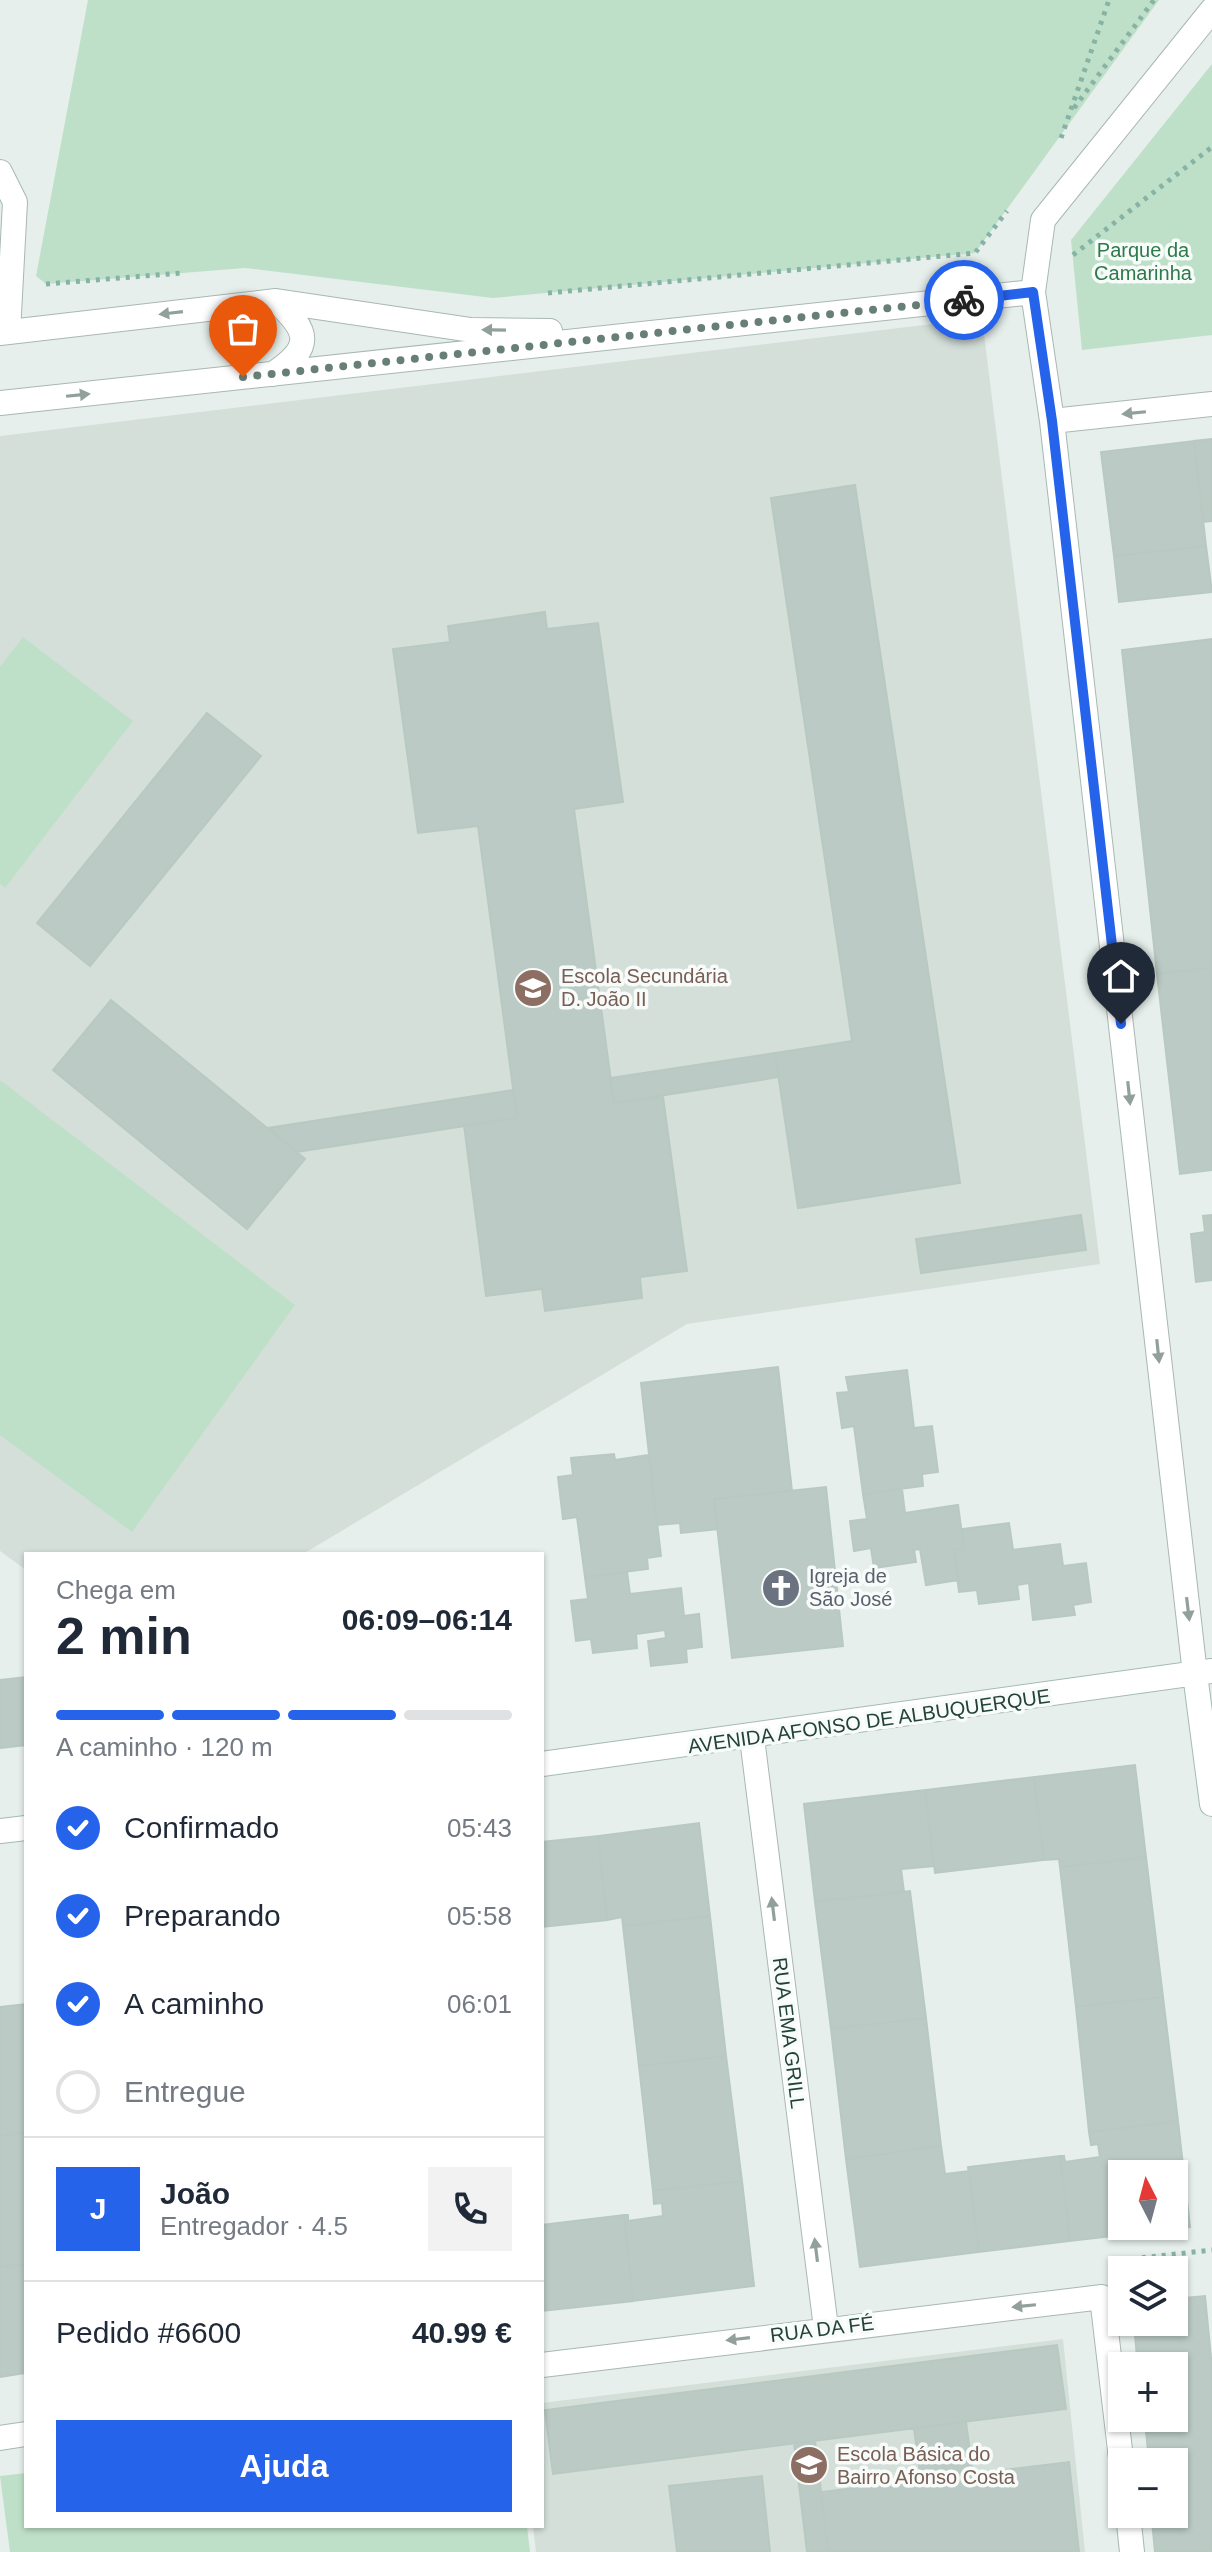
<!DOCTYPE html>
<html lang="pt">
<meta charset="utf-8">
<style>
:root{--surface:#fff;--page:#f2f2f3;--text:#1f2937;--muted:#747a83;--line:#e0e1e3;--accent:#2563eb}
body{margin:0;font-family:Helvetica,sans-serif;background:var(--page);color:var(--text);height:100vh;display:flex;flex-direction:column;font-size:30px;white-space:nowrap}
*{box-sizing:border-box;margin:0}
p{font-size:26px;color:var(--muted)}
.icon{flex:none;width:44px;height:44px;fill:none;stroke:currentColor;stroke-width:2;stroke-linecap:round;stroke-linejoin:round}
.map{position:relative;flex:1;overflow:hidden}
.sheet{position:absolute;left:24px;top:1552px;width:520px;height:976px;display:flex;flex-direction:column;background:var(--surface);border-radius:0px;box-shadow:0 2px 6px #0004}
.sheet>*{flex:none}
.needle{width:52px;rotate:354deg}
.buttons{position:absolute;left:1108px;top:2160px;display:grid;gap:16px}
.buttons a{display:grid;place-items:center;width:80px;height:80px;border-radius:0px;background:var(--surface);box-shadow:0 2px 6px #0004;font-size:40px}
.pin{position:absolute;display:grid;place-items:center;width:68px;height:68px;color:#fff;margin:-82px -34px;border-radius:50% 50% 50% 0;rotate:-45deg;box-shadow:0 0 8px #0007}
.pin .icon{rotate:45deg}
.courier{position:absolute;display:grid;place-items:center;width:80px;height:80px;margin:-40px;border:6px solid #2563eb;border-radius:50%;background:#fff;color:#222;box-shadow:0 2px 10px #0007}
.head em{font-style:normal;font-weight:700}
.head div{display:flex;flex-direction:column-reverse}
.head{display:flex;align-items:center;justify-content:space-between;height:136px;padding:0 32px}
h1{font-size:52px;font-weight:700;line-height:60px}
.bar{display:grid;grid-template-columns:repeat(4,1fr);gap:12px 8px;align-content:center;height:96px;padding:0 32px}
.bar i{height:10px;border-radius:6px;background:var(--line)}
.bar .current{background:var(--accent)}
.bar p{grid-column:span 4}
.line{display:flex;align-items:center;gap:20px;padding:0 32px;border-top:2px solid var(--line)}
.line div{flex:1}
.round{display:grid;place-items:center;flex:none;width:84px;height:84px;border-radius:0px;background:var(--page)}
ol{padding:0 32px;list-style:none}
li{display:flex;align-items:center;gap:24px;height:88px}
li p{margin-inline-start:auto}
li .icon{padding:8px;border-radius:50%;background:var(--accent);color:#fff;stroke-width:4}
li:last-child{color:var(--muted)}
li i{width:44px;height:44px;border:4px solid var(--line);border-radius:50%}
.action{display:flex;gap:16px;margin-top:auto;padding:16px 32px}
.action a{flex:1;height:92px;border-radius:0px;background:var(--accent);color:#fff;font-size:32px;font-weight:700;line-height:92px;text-align:center}
.map>svg:first-child{display:block}
.built{fill:#d4dfda}
.green{fill:#bfe0c8}
.building{fill:#bbcac4;stroke:#b8c9c2;stroke-width:2;fill-rule:evenodd}
.lines{fill:none;stroke-linecap:round;stroke-linejoin:round}
.lane-casing{stroke:#a8b8b2;stroke-width:26}
.street-casing{stroke:#a8b8b2;stroke-width:26}
.secondary-casing{stroke:#a4bbb3;stroke-width:26}
.path{stroke:#86b3a5;stroke-width:5;stroke-dasharray:4 6;stroke-linecap:butt}
.lane{stroke:#fff;stroke-width:24}
.street{stroke:#fff;stroke-width:24}
.secondary{stroke:#fff;stroke-width:24}
.oneway{fill:#92a09c}
.done{stroke:#687f78;stroke-width:8;stroke-dasharray:0 14.4}
.route{stroke:#2563eb;stroke-width:10}
.labels{text-anchor:middle;stroke-width:7;stroke-linejoin:round;paint-order:stroke}
.park-label{font-size:20px;fill:#2d7a4b;stroke:#f7fbf9}
.education-label{font-size:20px;fill:#785e54;stroke:#f7fbf9;text-anchor:start}
.worship-label{font-size:20px;fill:#5b616d;stroke:#f7fbf9;text-anchor:start}
.street-label{font-size:20px;fill:#24423a;stroke:#f7fbf9}
</style>
<div class="map">
<svg width="1212" height="2552" viewBox="0 0 1212 2552">
<rect width="100%" height="100%" fill="#e6efeb"/>
<path class="built" d="M982,318L1100,1264L687,1324L303,1554H26V1570L0,1551V436Z
M1063,2339L1085,2552H536L533,2526H542V2403Z"/>
<path class="green" d="M88,0H1159L975,253L493,298L245,268L46,284L36,276Z
M1212,64V335L1082,350L1071,240Z
M23,637L133,721L5,888L0,884V667Z
M0,1080L295,1305L132,1532L0,1435Z
M26,2473V2526H527L530,2552H10L0,2476Z"/>
<path class="building" d="M1212,439V521L1203,522L1194,441Z
M1194,441L1206,546L1114,556L1101,452Z
M855,485L960,1183L798,1208L775,1053L852,1041L771,498Z
M1206,546L1212,592L1119,602L1114,556Z
M545,612L547,629L598,623L623,802L574,809L614,1103L663,1097L687,1271L640,1277L642,1298L545,1311L542,1289L486,1296L464,1125L517,1118L478,826L418,833L393,649L450,642L448,626Z
M1212,639V968L1157,974L1122,650Z
M207,713L261,756L90,966L37,923Z
M1212,968V1170L1180,1174L1157,974Z
M111,1000L305,1159L247,1229L53,1070Z
M775,1053L779,1077L614,1103L610,1078Z
M513,1090L517,1118L297,1152L268,1128Z
M1081,1215L1086,1250L921,1273L916,1239Z
M1212,1215V1280L1196,1282L1191,1234L1205,1232L1203,1216Z
M778,1367L792,1491L714,1499L718,1529L681,1533L680,1523L657,1525L641,1383Z
M907,1370L914,1428L932,1426L938,1472L922,1474L923,1486L863,1494L854,1426L842,1428L837,1393L849,1392L846,1377Z
M614,1454L615,1460L649,1455L661,1556L647,1558L648,1569L585,1577L577,1517L563,1519L558,1477L573,1475L571,1458Z
M826,1487L843,1646L732,1658L714,1499Z
M902,1489L905,1513L958,1505L964,1549L954,1550L959,1580L926,1585L920,1549L914,1550L916,1562L874,1568L871,1548L854,1551L850,1521L867,1519L863,1494Z
M1009,1523L1013,1550L1060,1544L1063,1566L1086,1563L1091,1602L1073,1605L1075,1615L1033,1620L1029,1583L1017,1585L1019,1599L979,1604L977,1590L959,1592L954,1550L964,1549L962,1529Z
M627,1572L630,1594L681,1588L684,1616L699,1614L702,1647L686,1649L687,1662L651,1666L648,1641L666,1638L665,1630L636,1634L637,1648L593,1653L591,1639L576,1641L571,1601L588,1599L585,1577Z
M26,1677V1745L0,1748V1680Z
M1135,1765L1146,1857L1060,1867L1059,1859L1044,1860L1034,1777Z
M1034,1777L1044,1860L935,1873L925,1790Z
M925,1790L934,1866L901,1869L904,1892L815,1902L804,1804Z
M699,1823L710,1916L623,1926L622,1917L607,1920L598,1836Z
M598,1836L607,1920L542,1927V1842Z
M1146,1857L1163,1997L1076,2007L1060,1867Z
M910,1891L926,2018L831,2029L815,1902Z
M710,1916L726,2056L639,2066L623,1926Z
M1163,1997L1178,2121L1089,2132L1076,2007Z
M26,2004V2132L0,2136V2007Z
M926,2018L941,2146L846,2159L831,2029Z
M726,2056L742,2181L653,2191L639,2066Z
M1178,2121L1190,2227L1070,2241L1060,2156H1064L1065,2162L1100,2157L1098,2144L1091,2145L1089,2132ZM1122,2174H1174V2226H1122Z
M26,2132V2264L0,2267V2136Z
M941,2146L945,2174L969,2171L979,2252L860,2267L846,2159Z
M1060,2156L1070,2241L979,2252L968,2167Z
M742,2181L754,2286L633,2301L624,2215H628V2221L663,2216L662,2203L654,2204L653,2191Z
M624,2215L633,2301L542,2311V2225Z
M26,2264V2373L0,2377V2267Z
M1205,2296L1212,2368V2552H1155L1152,2521L1167,2520V2514H1174V2462L1149,2461L1145,2421L1174,2418V2366H1151L1150,2357L1137,2358L1134,2324L1174,2322V2299Z
M1057,2345L1066,2409L553,2474L545,2410Z
M966,2422L973,2474L921,2479L914,2429Z
M815,2441L821,2492L828,2552H807L794,2443Z
M1069,2462L1079,2552H828L821,2492Z
M762,2476L770,2552H677L669,2486Z"/>
<g class="lines">
<defs>
<path id="lane" d="M0,172L15,202L8,332"/>
<path id="street" d="M0,333L276,301L471,330L550,331
M273,374C314,347 309,331 276,301
M0,403L1033,292
M1052,421L1212,404
M1195,1674L1052,421L1033,292L1043,220L1212,10
M752,1738L826,2328
M542,2365L1102,2297L1122,2467
M0,2438L26,2434
M1128,2514L1132,2552"/>
<path id="secondary" d="M1195,1674L1212,1804
M542,1764L1212,1671
M0,1831L26,1828"/>
</defs>
<use href="#lane" class="lane-casing"/>
<use href="#street" class="street-casing"/>
<use href="#secondary" class="secondary-casing"/>
<path class="path" d="M1074,108L1154,0
M1061,138L1109,0
M1073,255L1212,147
M46,284L181,273
M548,293L975,253L1007,211
M1122,2260L1212,2250"/>
<use href="#lane" class="lane"/>
<use href="#street" class="street"/>
<use href="#secondary" class="secondary"/>
</g>
<defs><path id="oneway-solid" d="M-6-.8H1V-3.2L6.5 0L1 3.2V.8H-6Z" transform="scale(2)"/></defs>
<g class="oneway">
<use href="#oneway-solid" transform="translate(171 313) rotate(173)"/>
<use href="#oneway-solid" transform="translate(494 330) rotate(-179)"/>
<use href="#oneway-solid" transform="translate(78 395) rotate(-6)"/>
<use href="#oneway-solid" transform="translate(1134 413) rotate(174)"/>
<use href="#oneway-solid" transform="translate(1129 1093) rotate(84)"/>
<use href="#oneway-solid" transform="translate(1158 1351) rotate(84)"/>
<use href="#oneway-solid" transform="translate(1188 1609) rotate(83)"/>
<use href="#oneway-solid" transform="translate(773 1909) rotate(-97)"/>
<use href="#oneway-solid" transform="translate(816 2250) rotate(-97)"/>
<use href="#oneway-solid" transform="translate(1024 2306) rotate(174)"/>
<use href="#oneway-solid" transform="translate(738 2339) rotate(173)"/>
</g>
<g class="lines">
<path class="done" d="M243,377L964,300"/>
<path class="route" d="M964,300L1033,292L1052,421L1121,1024"/>
</g>
<defs>
<symbol id="school-disc" viewBox="-11 -11 22 22"><circle r="9.5" fill="#8d6e63" stroke="#f7fbf9"/><path d="M0-5L7-2L0 1L-7-2ZM-4 1L0 2.5L4 1V4Q0 6-4 4Z" fill="#fff"/></symbol>
<symbol id="church-disc" viewBox="-11 -11 22 22"><circle r="9.5" fill="#6b7280" stroke="#f7fbf9"/><path d="M-1.2-6h2.4v3.5h3.3v2.4h-3.3V6h-2.4V-.1h-3.3v-2.4h3.3Z" fill="#fff"/></symbol>
</defs>
<g fill-rule="evenodd">
<use href="#school-disc" x="511" y="966" width="44" height="44"/>
<use href="#church-disc" x="759" y="1566" width="44" height="44"/>
<use href="#school-disc" x="787" y="2443" width="44" height="44"/>
</g>
<g class="labels">
<g class="park-label">
<text x="1143" y="257">Parque da<tspan x="1143" dy="23">Camarinha</tspan></text>
</g>
<g class="education-label">
<text x="561" y="983">Escola Secundária<tspan x="561" dy="23">D. João II</tspan></text>
<text x="837" y="2461">Escola Básica do<tspan x="837" dy="23">Bairro Afonso Costa</tspan></text>
</g>
<g class="worship-label">
<text x="809" y="1583">Igreja de<tspan x="809" dy="23">São José</tspan></text>
</g>
<g class="street-label">
<text transform="translate(869 1721) rotate(-8)" y="7">AVENIDA AFONSO DE ALBUQUERQUE</text>
<text transform="translate(789 2033) rotate(83)" y="7">RUA EMA GRILL</text>
<text transform="translate(822 2329) rotate(-7)" y="7">RUA DA FÉ</text>
</g>
</g>
</svg>
<div class="buttons">
<a><svg class="needle" viewBox="-14 -14 28 28"><path d="M0-13l5 13h-10z" fill="#e53935"/><path d="M0 13l5-13h-10z" fill="#747a83"/></svg></a>
<a><svg class="icon" aria-label="layers" viewBox="0 0 24 24"><path d="M12 4l9 5-9 5-9-5zM3 14l9 5 9-5"/></svg></a>
<a>+</a>
<a>−</a>
</div>
<div class="pin" style="left:243px;top:377px;background:#ea580c"><svg class="icon" aria-label="bag" viewBox="0 0 24 24"><path d="M5 8h14l-1 12H6zM9 8a3 3 0 0 1 6 0"/></svg></div>
<div class="pin" style="left:1121px;top:1024px;background:#1f2937"><svg class="icon" aria-label="home" viewBox="0 0 24 24"><path d="M3 11l9-7 9 7M6 9v11h12V9"/></svg></div>
<div class="courier" style="left:964px;top:300px"><svg class="icon" aria-label="bike" viewBox="0 0 24 24"><circle cx="6" cy="16" r="4"/><circle cx="18" cy="16" r="4"/><path d="M6 16l4-8h5l3 8M10 8l3 8H6M13 5h3"/></svg></div>
<section class="sheet">
<div class="head"><div><h1>2 min</h1><p>Chega em</p></div><em>06:09–06:14</em></div>
<div class="bar"><i class="current"></i><i class="current"></i><i class="current"></i><i></i><p>A caminho · 120 m</p></div>
<ol>
<li><svg class="icon" aria-label="check" viewBox="0 0 24 24"><path d="M5 12l5 5 9-10"/></svg>Confirmado<p>05:43</p></li>
<li><svg class="icon" aria-label="check" viewBox="0 0 24 24"><path d="M5 12l5 5 9-10"/></svg>Preparando<p>05:58</p></li>
<li><svg class="icon" aria-label="check" viewBox="0 0 24 24"><path d="M5 12l5 5 9-10"/></svg>A caminho<p>06:01</p></li>
<li><i></i>Entregue</li>
</ol>
<div class="line" style="height:144px"><b class="round" style="background:var(--accent);color:#fff">J</b><div><b>João</b><p>Entregador · 4.5</p></div><a class="round"><svg class="icon" aria-label="phone" viewBox="0 0 24 24"><path d="M5 4h4l2 5-3 2q2 4 5 5l2-3 5 2v4C11 20 4 13 5 4z"/></svg></a></div>
<div class="line" style="height:104px"><div>Pedido #6600</div><b>40.99 €</b></div>
<div class="action"><a>Ajuda</a></div>
</section>
</div>
